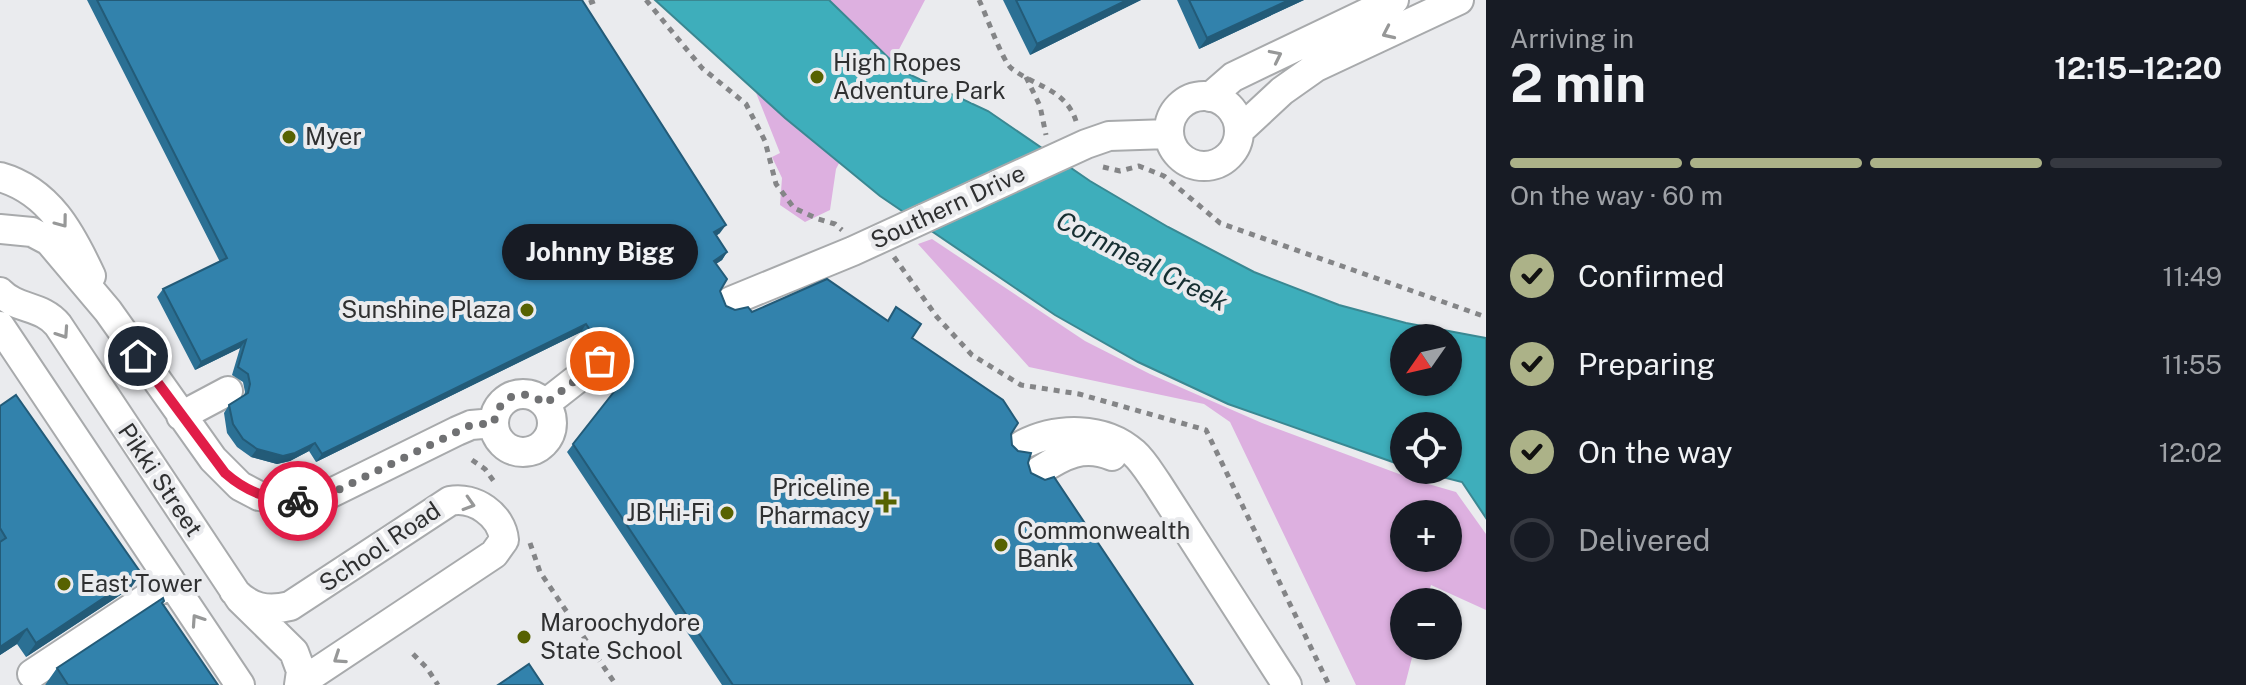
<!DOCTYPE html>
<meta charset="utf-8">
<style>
:root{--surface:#171b24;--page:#242831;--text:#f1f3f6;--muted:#9ea1a6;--line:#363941;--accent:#acb288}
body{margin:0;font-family:"Public Sans",sans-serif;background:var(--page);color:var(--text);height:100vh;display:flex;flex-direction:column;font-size:30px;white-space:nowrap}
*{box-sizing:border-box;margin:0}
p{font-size:26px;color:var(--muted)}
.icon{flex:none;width:44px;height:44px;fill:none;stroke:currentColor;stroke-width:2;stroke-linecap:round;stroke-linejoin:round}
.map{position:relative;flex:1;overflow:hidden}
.sheet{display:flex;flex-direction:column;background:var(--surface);width:760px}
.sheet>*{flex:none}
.needle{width:52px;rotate:236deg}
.tools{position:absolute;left:1390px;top:324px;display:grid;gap:16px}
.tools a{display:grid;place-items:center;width:72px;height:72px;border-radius:50%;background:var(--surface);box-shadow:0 2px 6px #0004;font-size:40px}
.pin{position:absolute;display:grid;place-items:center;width:68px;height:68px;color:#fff;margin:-34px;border:4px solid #fff;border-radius:50%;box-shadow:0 2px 8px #0007}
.courier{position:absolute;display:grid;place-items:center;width:80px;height:80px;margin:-40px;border:6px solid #e11d48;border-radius:50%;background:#fff;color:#222;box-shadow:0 2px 10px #0007}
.bubble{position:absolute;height:56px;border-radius:28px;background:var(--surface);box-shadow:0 2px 6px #0004;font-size:26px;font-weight:700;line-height:56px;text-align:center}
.overview em{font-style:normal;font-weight:700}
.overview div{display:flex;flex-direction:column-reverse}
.overview{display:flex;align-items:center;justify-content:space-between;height:136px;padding:0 24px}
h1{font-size:52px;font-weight:700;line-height:60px}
.bar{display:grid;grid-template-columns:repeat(4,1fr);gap:12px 8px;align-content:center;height:96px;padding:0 24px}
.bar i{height:10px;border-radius:6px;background:var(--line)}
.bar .on{background:var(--accent)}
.bar p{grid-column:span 4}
ol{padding:0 24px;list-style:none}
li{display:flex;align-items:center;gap:24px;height:88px}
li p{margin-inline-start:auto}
li .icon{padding:8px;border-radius:50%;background:var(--accent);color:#111;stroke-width:4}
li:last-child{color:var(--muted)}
li i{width:44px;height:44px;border:4px solid var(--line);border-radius:50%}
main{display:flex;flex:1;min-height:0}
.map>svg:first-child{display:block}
.green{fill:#ddb0e0;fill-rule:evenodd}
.water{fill:#3eaebb;stroke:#3a8892;stroke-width:2;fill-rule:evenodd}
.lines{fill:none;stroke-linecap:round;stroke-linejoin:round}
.minor-casing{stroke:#a8aaac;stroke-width:32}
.path{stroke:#848587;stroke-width:5;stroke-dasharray:6 6;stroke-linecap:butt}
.minor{stroke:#fff;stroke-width:28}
.wall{fill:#2b7094}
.shaded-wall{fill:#235b78}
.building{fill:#3282ac;stroke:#235b78;stroke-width:2}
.oneway{stroke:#979898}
.done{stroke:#707173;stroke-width:8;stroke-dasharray:0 14.4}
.route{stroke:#e11d48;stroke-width:10}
.poi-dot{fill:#576201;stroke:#eaebee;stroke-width:3}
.labels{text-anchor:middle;stroke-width:8;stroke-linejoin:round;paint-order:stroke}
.poi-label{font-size:24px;fill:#2f3031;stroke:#eaebee;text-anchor:start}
.street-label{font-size:24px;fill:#2f3031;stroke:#eaebee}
.water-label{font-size:26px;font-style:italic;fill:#162f32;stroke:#eaebee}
</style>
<main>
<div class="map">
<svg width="1486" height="685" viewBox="0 0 1486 685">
<rect width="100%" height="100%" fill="#eaebee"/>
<path class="green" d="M719,0H925L836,169L830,210L805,222L780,205L782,178L772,157L780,153Z
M932,239L1085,341L1150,374L1262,423L1418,481L1456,492L1486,534V610L1431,585L1426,602H1404V646H1415L1405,685H1356L1230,422L1204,404L1029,367L918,244ZM1404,514H1448V558H1404Z"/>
<path class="water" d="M655,0H829L902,71L988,111L1090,181L1168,227L1254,272L1339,305L1406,323L1486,338V518L1462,482L1415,470H1448V426H1404V466L1228,404L1138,362L1055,315L880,196L785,118ZM1404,338H1448V382H1404Z"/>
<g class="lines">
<defs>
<path id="minor" d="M1169 131a35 35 0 1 1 70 0a35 35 0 1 1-70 0Z
M1210,97L1233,77L1394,0
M1239,131L1282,91L1316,67L1459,0
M0,177C49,191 71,233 91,276
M0,229L32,232L49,241L108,311L213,459L240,486L259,496L298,501L325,496L457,431L471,425L494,423
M0,292C17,310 42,305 58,325L240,599L294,652L301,671L299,685
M731,301L853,251L1086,144L1109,136L1169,134
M0,326L240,685
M494 423a29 29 0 1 1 58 0a29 29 0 1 1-58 0Z
M545,404L600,361
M181,416L228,391
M1022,445C1056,427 1104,426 1134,453C1143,461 1150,473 1157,483L1287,685
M1039,471C1063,455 1084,444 1112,456
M234,591C250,608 267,612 290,606L450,501C474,496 502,515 504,540L494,554L300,683
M32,674L171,582"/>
</defs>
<use href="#minor" class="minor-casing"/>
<path class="path" d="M570,0L576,8L597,0
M646,0L702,68L746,104L765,141L776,184L794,208L818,219L835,224L842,230
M979,0C986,14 1002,60 1011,68C1035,87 1065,88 1076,121
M1026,77L1040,106L1046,135
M1103,167L1120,171L1139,166L1164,176L1220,223L1486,317
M894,257L937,317L972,355L1021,385L1079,394L1206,430L1329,685
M472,460L485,469L495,483
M530,543L540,572L616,685
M413,654L427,668L438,685"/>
<use href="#minor" class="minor"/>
</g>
<path class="wall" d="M87,0H582L720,233L716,236L727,252L722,260L716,264L720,291L726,306L735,310L912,338L1011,434L1012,445L1028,463L1031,473L1193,685H722L567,452L618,387L610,375L616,366L617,358L613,350L606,345L591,347L581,332L316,462L309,451L290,461L277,464L251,457L237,447L227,433L224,413L229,405L244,395L245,392L243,382L232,375L240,348L195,370L157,297L163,289L220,262Z
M1003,0H1141L1030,55Z
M1177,0H1304L1199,49Z
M0,406L131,588L26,657L17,644L0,655Z
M164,601L162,604L218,685H45L57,668Z"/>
<path class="shaded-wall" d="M1127,0H1141L1030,55L1037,44Z
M1289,0H1304L1199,49L1207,38Z
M726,225L720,233L708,241L714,232Z
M727,252L722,260L708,269L714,261Z
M586,324L581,332L316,462L322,454Z
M611,337L606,345L591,347L596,339Z
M246,340L240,348L195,370L201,362Z
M315,443L309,451L290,461L277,464L251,457L257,449Z
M141,573L131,588L26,657L36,643Z
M27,629L17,644L0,655V647Z"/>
<path class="building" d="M97,0H582L726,225L714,232L727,252L714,261L727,279L720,291L726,306L735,310L748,307L752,312L827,279L888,321L896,307L921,324L912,338L1003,400L1018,423L1011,434L1012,445L1018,451L1031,453L1028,463L1031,473L1045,480L1054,477L1193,685H733L573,444L624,379L615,367L622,359V350L618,342L611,337L596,339L586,324L322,454L315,443L295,453L283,456L257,449L243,439L233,424L229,405L248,393L250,384L248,374L238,367L246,340L201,362L163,289L227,258Z
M1016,0H1127L1037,44Z
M1189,0H1289L1207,38Z
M16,395L141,573L36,643L27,629L0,647V542L6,538L0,528V406Z
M163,598L164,601L162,603L218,685H68L57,668Z
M529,664L543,685H498Z"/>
<defs><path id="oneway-chevron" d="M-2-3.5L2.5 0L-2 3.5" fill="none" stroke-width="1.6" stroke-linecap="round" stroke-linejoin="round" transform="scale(2)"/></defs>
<g class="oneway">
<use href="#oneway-chevron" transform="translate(1388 33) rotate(155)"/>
<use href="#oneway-chevron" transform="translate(1276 56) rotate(-26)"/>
<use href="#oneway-chevron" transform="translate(62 222) rotate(53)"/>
<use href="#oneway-chevron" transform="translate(63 333) rotate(56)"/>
<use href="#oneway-chevron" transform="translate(469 504) rotate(17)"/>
<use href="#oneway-chevron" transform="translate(197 620) rotate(-124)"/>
<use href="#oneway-chevron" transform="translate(339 658) rotate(146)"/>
</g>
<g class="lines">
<path class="done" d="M298,501L338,490L471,425L494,423C498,395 524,386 545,404L600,361"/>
<path class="route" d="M138,356L225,473C248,493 268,499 298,501"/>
</g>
<g class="poi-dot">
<circle cx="817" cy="77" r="8"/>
<circle cx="289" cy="137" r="8"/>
<circle cx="527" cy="310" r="8"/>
<path d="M882 490h8v8h8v8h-8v8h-8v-8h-8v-8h8z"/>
<circle cx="727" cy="513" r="8"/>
<circle cx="1001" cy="545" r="8"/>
<circle cx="64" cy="584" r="8"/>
<circle cx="524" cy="637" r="8"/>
</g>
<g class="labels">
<g class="poi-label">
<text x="833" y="71">High Ropes<tspan x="833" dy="28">Adventure Park</tspan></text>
<text x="305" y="145">Myer</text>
<text x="511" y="318" text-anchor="end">Sunshine Plaza</text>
<text x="870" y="496" text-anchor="end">Priceline<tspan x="870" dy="28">Pharmacy</tspan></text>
<text x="711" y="521" text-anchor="end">JB Hi-Fi</text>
<text x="1017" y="539">Commonwealth<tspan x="1017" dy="28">Bank</tspan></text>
<text x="80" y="592">East Tower</text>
<text x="540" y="631">Maroochydore<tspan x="540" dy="28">State School</tspan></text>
</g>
<g class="street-label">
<text transform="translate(948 207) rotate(-25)" y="8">Southern Drive</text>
<text transform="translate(160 480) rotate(56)" y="8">Pikki Street</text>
<text transform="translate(380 547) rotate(-34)" y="8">School Road</text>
</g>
<g class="water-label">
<text transform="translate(1142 261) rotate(27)" y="9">Cornmeal Creek</text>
</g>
</g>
</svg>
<div class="tools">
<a><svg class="needle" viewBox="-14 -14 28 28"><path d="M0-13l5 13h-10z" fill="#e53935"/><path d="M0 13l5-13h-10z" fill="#9ea1a6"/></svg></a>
<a><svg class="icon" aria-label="locate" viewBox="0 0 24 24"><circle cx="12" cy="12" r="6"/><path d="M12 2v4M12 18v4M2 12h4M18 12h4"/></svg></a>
<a>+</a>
<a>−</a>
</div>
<div class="pin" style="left:600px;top:361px;background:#ea580c"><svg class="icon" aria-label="bag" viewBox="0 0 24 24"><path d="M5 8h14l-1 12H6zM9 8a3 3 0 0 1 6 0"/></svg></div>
<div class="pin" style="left:138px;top:356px;background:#1f2937"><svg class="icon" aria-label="home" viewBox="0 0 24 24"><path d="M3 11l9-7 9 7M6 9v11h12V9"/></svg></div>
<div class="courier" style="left:298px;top:501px"><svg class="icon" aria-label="bike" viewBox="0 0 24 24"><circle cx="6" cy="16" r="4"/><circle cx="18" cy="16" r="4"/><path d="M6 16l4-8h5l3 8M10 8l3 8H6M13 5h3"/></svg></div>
<div class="bubble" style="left:502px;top:224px;width:196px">Johnny Bigg</div>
</div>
<section class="sheet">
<div class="overview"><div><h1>2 min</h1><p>Arriving in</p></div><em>12:15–12:20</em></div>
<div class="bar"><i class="on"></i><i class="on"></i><i class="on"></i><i></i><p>On the way · 60 m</p></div>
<ol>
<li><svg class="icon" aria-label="check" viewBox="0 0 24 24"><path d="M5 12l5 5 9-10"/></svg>Confirmed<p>11:49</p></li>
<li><svg class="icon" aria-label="check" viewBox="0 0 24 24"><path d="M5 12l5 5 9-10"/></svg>Preparing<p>11:55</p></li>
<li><svg class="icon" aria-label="check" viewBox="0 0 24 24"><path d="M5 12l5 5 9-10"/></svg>On the way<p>12:02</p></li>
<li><i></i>Delivered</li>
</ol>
</section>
</main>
